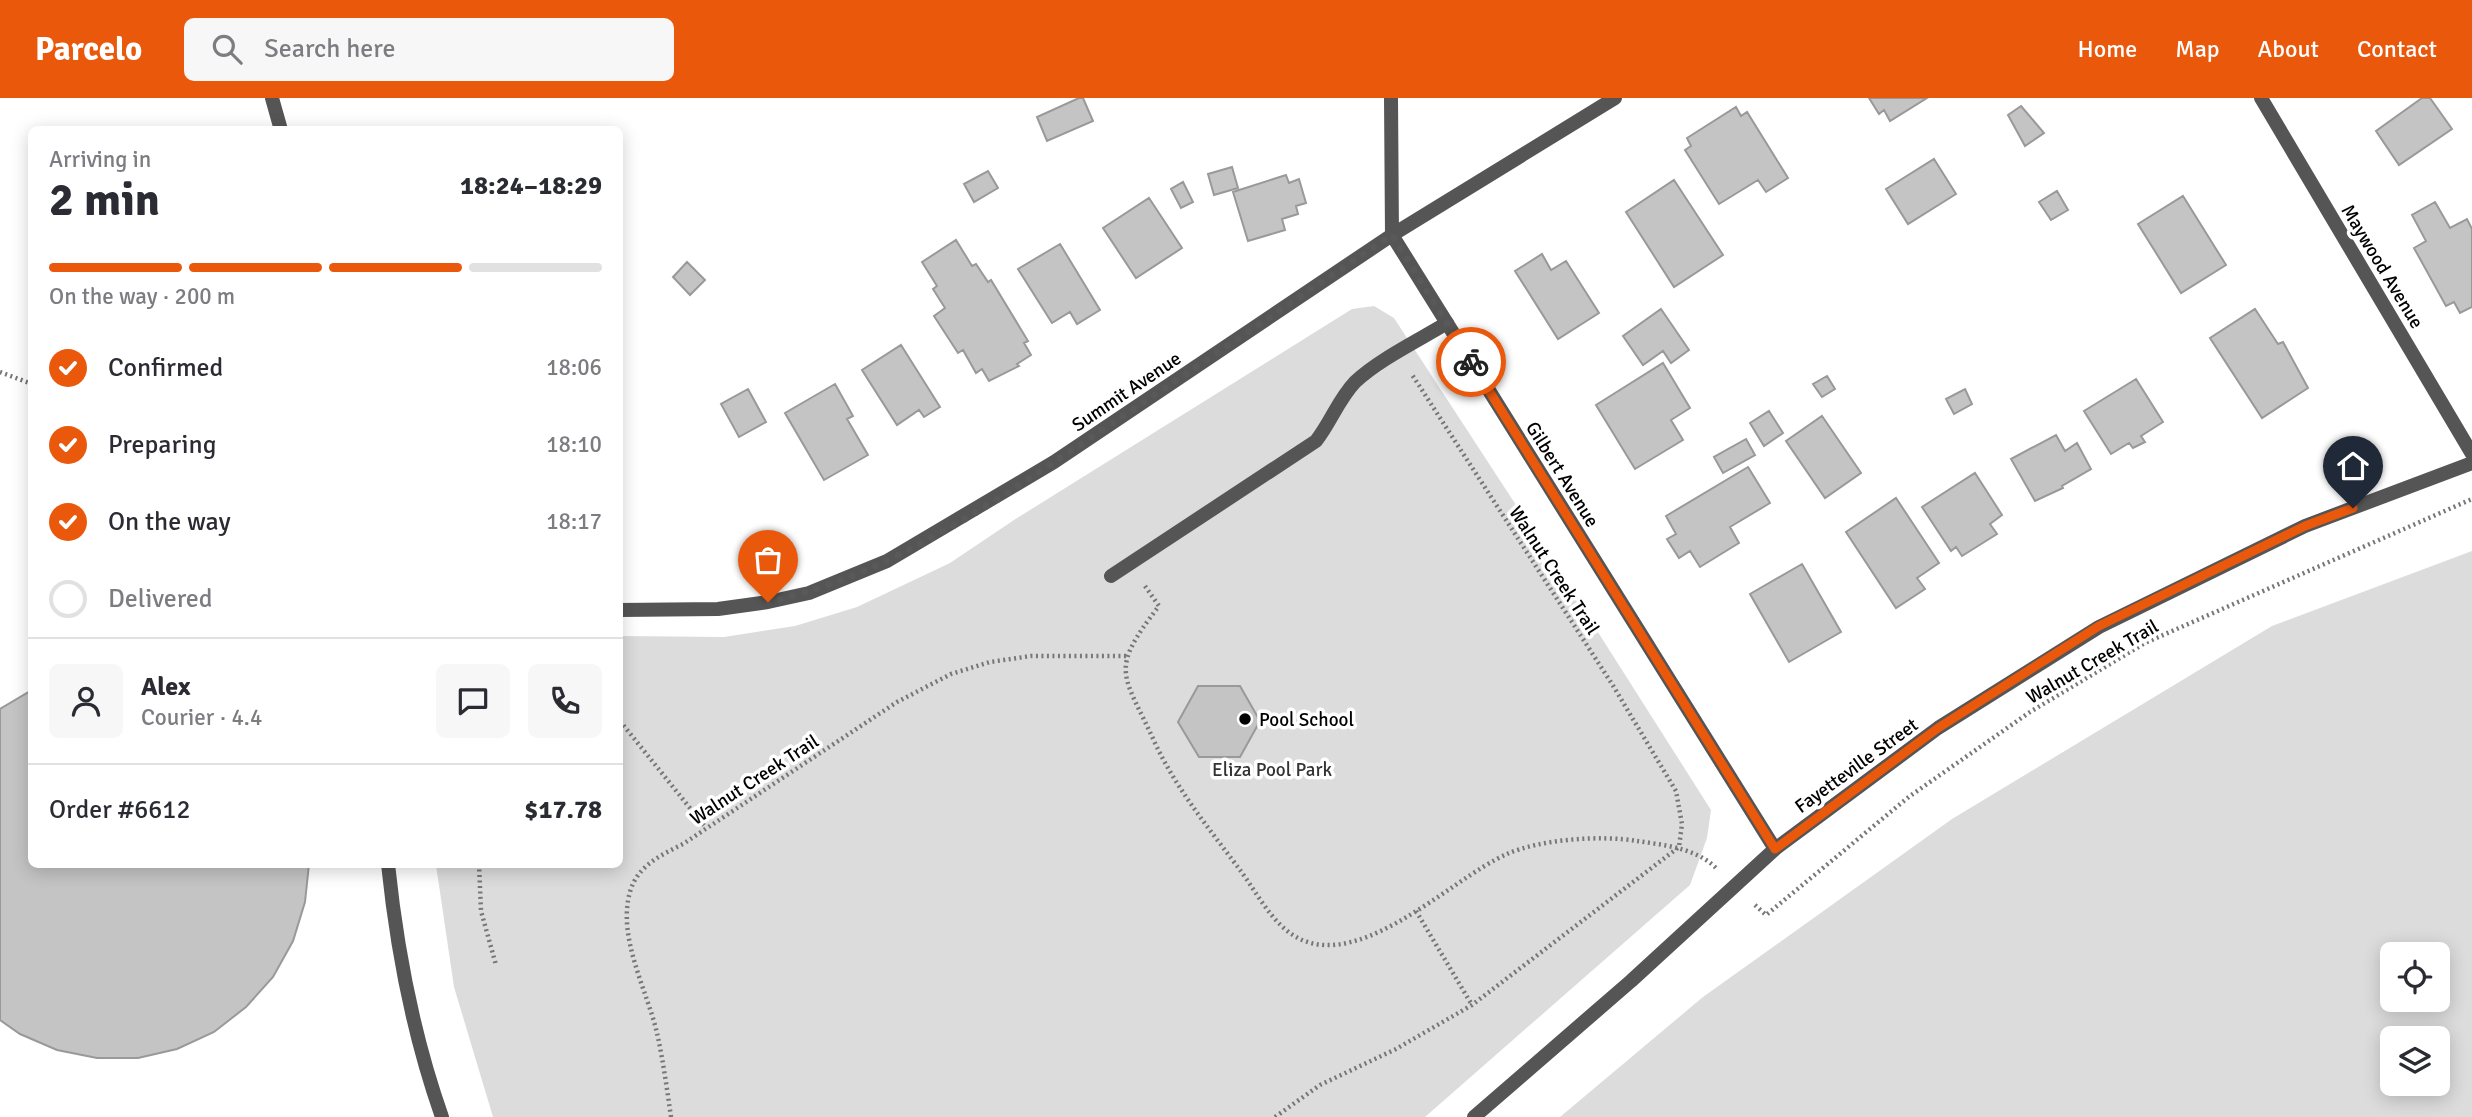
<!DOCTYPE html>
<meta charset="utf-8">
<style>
:root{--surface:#fff;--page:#f7f7f7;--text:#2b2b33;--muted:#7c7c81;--line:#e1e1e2;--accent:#ea580c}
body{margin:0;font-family:Signika,sans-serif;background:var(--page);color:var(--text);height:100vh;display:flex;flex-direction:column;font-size:26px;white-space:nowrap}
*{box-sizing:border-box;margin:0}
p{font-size:23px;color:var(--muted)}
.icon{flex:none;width:38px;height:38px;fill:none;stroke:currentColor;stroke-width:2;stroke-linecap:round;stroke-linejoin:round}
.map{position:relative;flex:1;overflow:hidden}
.drawer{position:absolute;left:28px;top:28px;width:595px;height:742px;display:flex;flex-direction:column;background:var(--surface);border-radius:10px;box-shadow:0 4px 18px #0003}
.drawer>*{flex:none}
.controls{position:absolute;left:2380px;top:844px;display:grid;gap:14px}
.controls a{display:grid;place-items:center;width:70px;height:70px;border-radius:10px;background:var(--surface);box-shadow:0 4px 18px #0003;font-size:35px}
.pin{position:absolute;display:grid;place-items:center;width:60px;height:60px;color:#fff;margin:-72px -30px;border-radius:50% 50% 50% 0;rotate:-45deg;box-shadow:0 0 7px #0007}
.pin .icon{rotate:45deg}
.courier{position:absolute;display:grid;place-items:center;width:70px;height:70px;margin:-35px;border:5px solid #ea580c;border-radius:50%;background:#fff;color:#222;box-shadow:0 2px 9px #0007}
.overview em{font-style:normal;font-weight:700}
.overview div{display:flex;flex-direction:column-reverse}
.overview{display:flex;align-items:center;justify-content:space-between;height:119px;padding:0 21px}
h1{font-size:46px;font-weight:700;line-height:52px}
.bar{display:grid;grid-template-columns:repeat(4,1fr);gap:10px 7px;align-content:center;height:84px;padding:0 21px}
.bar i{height:9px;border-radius:5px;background:var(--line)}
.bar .current{background:var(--accent)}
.bar p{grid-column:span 4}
.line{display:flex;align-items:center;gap:18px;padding:0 21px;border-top:2px solid var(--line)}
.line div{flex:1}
.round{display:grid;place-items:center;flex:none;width:74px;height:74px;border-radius:10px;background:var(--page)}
ol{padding:0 21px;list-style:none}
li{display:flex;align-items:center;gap:21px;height:77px}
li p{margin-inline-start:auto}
li .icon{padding:7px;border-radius:50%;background:var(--accent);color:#fff;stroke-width:4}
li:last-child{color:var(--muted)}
li i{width:38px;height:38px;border:4px solid var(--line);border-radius:50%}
header{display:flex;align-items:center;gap:42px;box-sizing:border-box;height:98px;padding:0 35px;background:var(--accent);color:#fff}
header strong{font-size:33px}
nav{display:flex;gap:38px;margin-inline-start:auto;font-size:24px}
.search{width:490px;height:63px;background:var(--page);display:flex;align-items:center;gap:18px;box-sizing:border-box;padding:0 24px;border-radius:10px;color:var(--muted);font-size:26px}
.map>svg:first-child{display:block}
.green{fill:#dcdcdc;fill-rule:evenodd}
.building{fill:#c4c4c4;stroke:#999;stroke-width:2}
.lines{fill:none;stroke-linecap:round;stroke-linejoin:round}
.path{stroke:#777;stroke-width:4.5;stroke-dasharray:2 3.5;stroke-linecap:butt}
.service{stroke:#555;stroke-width:14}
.minor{stroke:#555;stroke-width:14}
.tertiary{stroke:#555;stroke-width:14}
.done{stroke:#595959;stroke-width:7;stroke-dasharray:0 12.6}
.route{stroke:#ea580c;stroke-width:9}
.poi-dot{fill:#000;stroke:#fff;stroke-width:2.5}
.labels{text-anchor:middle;stroke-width:7;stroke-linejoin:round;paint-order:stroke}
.street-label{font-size:19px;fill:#000;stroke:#fff}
.poi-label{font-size:19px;fill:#000;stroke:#fff;text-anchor:start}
.park-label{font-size:19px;fill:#333;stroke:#fff}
</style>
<header>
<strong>Parcelo</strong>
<div class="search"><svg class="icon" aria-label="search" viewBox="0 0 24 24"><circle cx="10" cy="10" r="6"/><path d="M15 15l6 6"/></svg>Search here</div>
<nav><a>Home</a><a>Map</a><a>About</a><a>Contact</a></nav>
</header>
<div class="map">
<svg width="2472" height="1019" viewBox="0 0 2472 1019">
<rect width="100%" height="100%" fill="#fff"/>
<path class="green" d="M1374,208L1394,220L1561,476L1711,712L1707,740L1690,787L1425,1019H493L454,889L436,767L620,766V538L724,539L795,528L857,509L950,465L1014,422L1352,211Z
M2472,453V1019H1560L1703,899L1952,721L2272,528ZM2392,856H2438V901H2392ZM2392,940H2438V985H2392Z"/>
<path class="building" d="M1079,0H1083L1093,23L1047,43L1037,19Z
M1869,0H1927L1890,23L1884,12L1879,16Z
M2422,0H2430L2452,31L2399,67L2376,33Z
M2021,8L2044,35L2025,48L2008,17Z
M1736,9L1741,18L1747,14L1788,80L1766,94L1758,82L1719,106L1685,52L1691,48L1687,40Z
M1934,61L1956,96L1908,126L1886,91Z
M1232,69L1238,90L1214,97L1208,76Z
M988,73L998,90L974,104L964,86Z
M1286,77L1289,85L1299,81L1306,105L1296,108L1298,116L1282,121L1285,132L1248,143L1233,94Z
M1674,82L1723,157L1674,189L1626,114Z
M1183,84L1193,104L1181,110L1171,91Z
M2057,93L2068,112L2051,122L2039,104Z
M2183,98L2226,167L2181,195L2138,126Z
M1149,100L1182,150L1136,180L1103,130Z
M2435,104L2450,130L2467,121L2472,131V209L2460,215L2454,204L2446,208L2414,150L2426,143L2412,117Z
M956,142L972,168L976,166L988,184L991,182L1028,243L1024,245L1031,257L1017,266L1019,268L989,283L982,271L976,275L963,252L958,255L934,218L945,210L933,191L937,188L922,164Z
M1060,146L1100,212L1077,226L1070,214L1052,225L1018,171Z
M1542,156L1551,172L1566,163L1599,215L1558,241L1515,173Z
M687,164L705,182L690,197L673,179Z
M1661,211L1689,252L1671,265L1663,253L1643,267L1623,238Z
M2255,211L2278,246L2283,244L2308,290L2262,320L2210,240Z
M901,247L940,309L924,319L919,312L897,327L862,272Z
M1663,265L1690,310L1671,322L1683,342L1635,371L1596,307Z
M1827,278L1835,291L1822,299L1813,286Z
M2136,281L2163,324L2141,338L2145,344L2133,350L2129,345L2111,356L2084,313Z
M835,286L853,318L847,321L868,357L824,382L785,315Z
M748,291L766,324L739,339L721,306Z
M1965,291L1972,306L1954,316L1946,301Z
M1769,313L1783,335L1764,348L1750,325Z
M1822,318L1861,375L1825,400L1786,343Z
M2056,337L2065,353L2077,345L2091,371L2062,388L2063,390L2035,403L2011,361Z
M1746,341L1755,357L1723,375L1714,359Z
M1748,369L1770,405L1730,429L1739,445L1700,469L1690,453L1679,460L1667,441L1676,436L1666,418Z
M1975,375L2002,417L1990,426L1997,436L1962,458L1956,449L1951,453L1922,409Z
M1896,400L1939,465L1917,480L1925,491L1896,510L1846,434Z
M1802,466L1841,534L1789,564L1750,496Z
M1198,588H1240L1260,623L1240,659H1199L1178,624Z
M32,592V766H309L305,804L293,843L273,879L246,909L214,934L177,951L138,960H97L57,952L20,936L0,922V611Z"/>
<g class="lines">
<path class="path" d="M0,274L32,286
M1145,488L1159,508C1108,574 1123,574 1155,645C1176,690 1207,728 1237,768C1252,787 1266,815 1285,831C1349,887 1449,781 1507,756C1541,741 1601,737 1637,743C1664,747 1696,750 1716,770
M620,623L706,730
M479,766L481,813L496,867
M1755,807L1766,817L1910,698L2030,614L2145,545L2472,401
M1416,813L1472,907
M671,1019C667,991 663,962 657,935C647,892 617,839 630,794C637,768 661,757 683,746L897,604L951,576L990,564L1031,558H1126
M1275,1019L1320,987L1396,951L1472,907L1679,749L1682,726L1676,693L1612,586L1411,275"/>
<path class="service" d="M1111,478L1316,343C1331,324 1338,302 1355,284C1378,262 1419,242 1447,225"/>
<path class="minor" d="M1391,0L1392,137L1775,751
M620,512L718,511L768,504L809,495L887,463L1054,364L1392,137L1615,0"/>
<path class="tertiary" d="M272,0L281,32
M2261,0L2472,356
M388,766C397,853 413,937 442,1019
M1474,1019L1631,883L1775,751L1938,630L2099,529L2305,428L2472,365"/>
</g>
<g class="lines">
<path class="done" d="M768,504C897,476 1015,390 1123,318C1213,258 1302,197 1392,137L1471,264"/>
<path class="route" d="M1471,264L1775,751L1938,630L2099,528L2305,428L2353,410"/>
</g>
<circle class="poi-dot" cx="1245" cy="621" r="7"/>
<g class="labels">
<g class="street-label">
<text transform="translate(2383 168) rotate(59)" y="7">Maywood Avenue</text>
<text transform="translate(1126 293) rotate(-34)" y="7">Summit Avenue</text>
<text transform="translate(1563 376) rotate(58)" y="7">Gilbert Avenue</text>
<text transform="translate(1555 472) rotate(57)" y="7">Walnut Creek Trail</text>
<text transform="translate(2092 563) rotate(-30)" y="7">Walnut Creek Trail</text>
<text transform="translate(1856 667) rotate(-36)" y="7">Fayetteville Street</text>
<text transform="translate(754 681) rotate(-33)" y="7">Walnut Creek Trail</text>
</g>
<g class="poi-label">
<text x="1259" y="628">Pool School</text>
</g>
<g class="park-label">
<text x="1272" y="678">Eliza Pool Park</text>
</g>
</g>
</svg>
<div class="controls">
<a><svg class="icon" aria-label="locate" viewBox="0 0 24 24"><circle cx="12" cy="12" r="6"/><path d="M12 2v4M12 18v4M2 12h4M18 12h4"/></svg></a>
<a><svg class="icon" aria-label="layers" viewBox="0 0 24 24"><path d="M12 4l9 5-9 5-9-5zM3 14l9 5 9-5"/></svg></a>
</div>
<div class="pin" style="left:768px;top:504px;background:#ea580c"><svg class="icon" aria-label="bag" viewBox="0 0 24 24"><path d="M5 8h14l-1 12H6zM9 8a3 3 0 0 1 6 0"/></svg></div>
<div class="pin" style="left:2353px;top:410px;background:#1f2937"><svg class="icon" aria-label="home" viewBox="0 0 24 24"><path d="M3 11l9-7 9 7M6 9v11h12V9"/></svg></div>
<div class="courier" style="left:1471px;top:264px"><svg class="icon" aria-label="bike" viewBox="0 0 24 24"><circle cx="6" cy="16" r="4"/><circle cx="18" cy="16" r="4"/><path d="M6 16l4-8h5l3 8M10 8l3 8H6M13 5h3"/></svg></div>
<section class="drawer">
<div class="overview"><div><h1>2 min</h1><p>Arriving in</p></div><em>18:24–18:29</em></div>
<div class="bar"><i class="current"></i><i class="current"></i><i class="current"></i><i></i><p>On the way · 200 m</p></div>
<ol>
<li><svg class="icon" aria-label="check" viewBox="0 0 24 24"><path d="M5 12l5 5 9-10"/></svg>Confirmed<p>18:06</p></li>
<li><svg class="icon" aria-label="check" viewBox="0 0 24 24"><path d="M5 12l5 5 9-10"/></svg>Preparing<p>18:10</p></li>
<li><svg class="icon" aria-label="check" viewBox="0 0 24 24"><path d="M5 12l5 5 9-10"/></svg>On the way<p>18:17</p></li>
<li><i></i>Delivered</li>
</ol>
<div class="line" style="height:126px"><a class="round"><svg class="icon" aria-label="person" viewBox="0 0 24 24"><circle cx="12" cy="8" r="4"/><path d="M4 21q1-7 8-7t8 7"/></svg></a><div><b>Alex</b><p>Courier · 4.4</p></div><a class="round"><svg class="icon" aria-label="chat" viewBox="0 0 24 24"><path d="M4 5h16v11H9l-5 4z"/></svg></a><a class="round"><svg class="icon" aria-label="phone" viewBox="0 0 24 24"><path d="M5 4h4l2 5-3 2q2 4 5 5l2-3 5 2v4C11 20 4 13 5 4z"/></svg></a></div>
<div class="line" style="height:91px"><div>Order #6612</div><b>$17.78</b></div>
</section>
</div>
